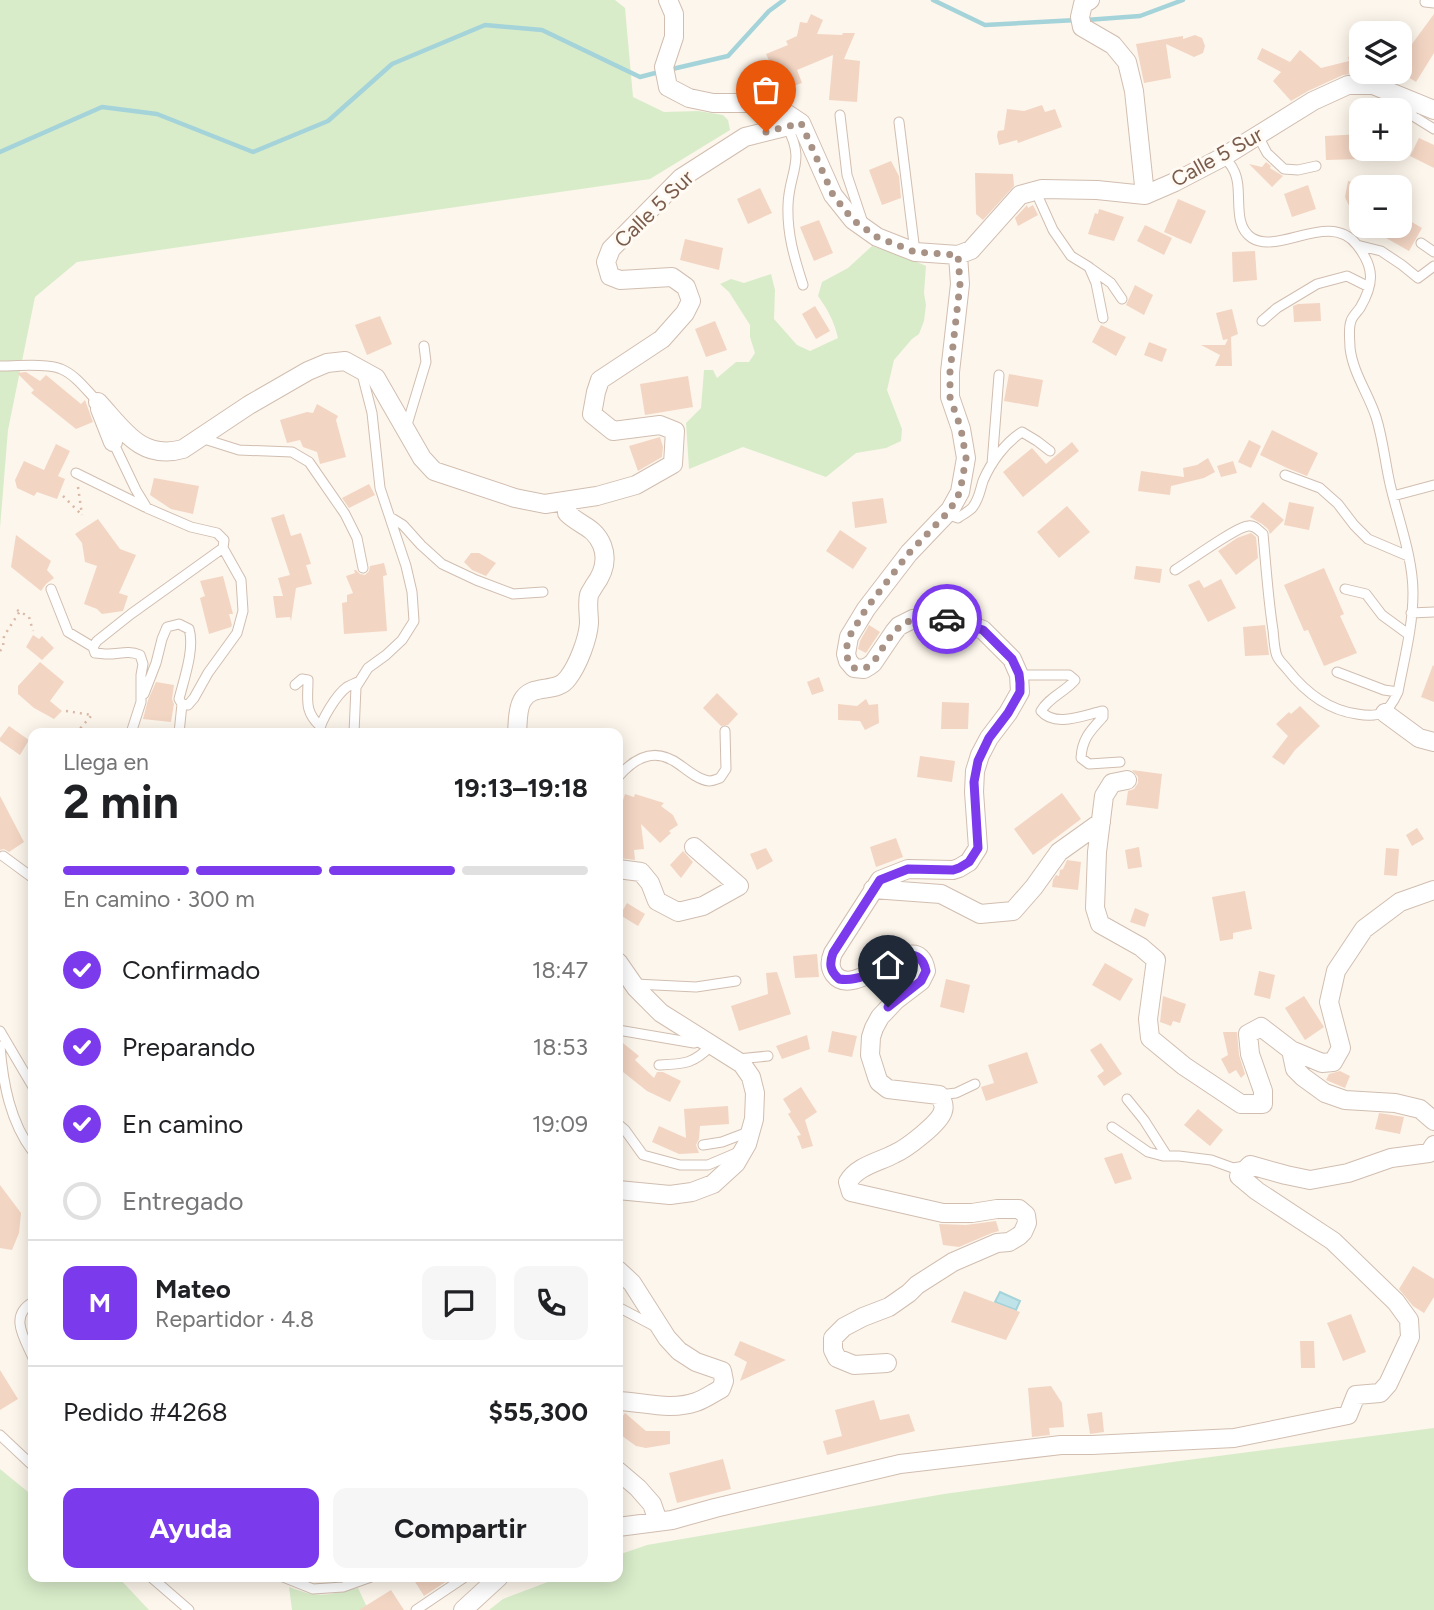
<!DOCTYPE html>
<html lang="es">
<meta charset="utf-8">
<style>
:root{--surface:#fff;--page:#f6f6f6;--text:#202124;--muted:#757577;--line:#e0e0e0;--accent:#7c3aed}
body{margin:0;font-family:Figtree,sans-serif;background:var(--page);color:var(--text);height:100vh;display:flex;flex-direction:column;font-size:26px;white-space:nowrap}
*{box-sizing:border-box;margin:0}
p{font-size:23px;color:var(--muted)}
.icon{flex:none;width:38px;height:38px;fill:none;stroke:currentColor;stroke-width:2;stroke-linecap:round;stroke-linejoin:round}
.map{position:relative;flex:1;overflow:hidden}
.sheet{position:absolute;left:28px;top:728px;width:595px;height:854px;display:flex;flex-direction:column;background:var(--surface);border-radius:14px;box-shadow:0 4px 18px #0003}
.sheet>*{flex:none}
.tools{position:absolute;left:1349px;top:21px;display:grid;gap:14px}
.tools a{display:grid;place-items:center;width:63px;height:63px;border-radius:14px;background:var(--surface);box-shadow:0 4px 18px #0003;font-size:35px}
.pin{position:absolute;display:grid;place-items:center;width:60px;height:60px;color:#fff;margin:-72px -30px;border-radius:50% 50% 50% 0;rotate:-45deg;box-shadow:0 0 7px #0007}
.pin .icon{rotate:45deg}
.courier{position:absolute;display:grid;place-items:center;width:70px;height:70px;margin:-35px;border:5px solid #7c3aed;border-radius:50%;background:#fff;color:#222;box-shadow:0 2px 9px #0007}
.head em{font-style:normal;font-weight:700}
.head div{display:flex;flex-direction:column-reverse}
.head{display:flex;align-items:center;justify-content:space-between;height:119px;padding:0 35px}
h1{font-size:46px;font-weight:700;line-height:52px}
.bar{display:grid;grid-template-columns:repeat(4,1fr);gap:10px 7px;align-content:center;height:84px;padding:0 35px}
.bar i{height:9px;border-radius:5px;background:var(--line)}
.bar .on{background:var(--accent)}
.bar p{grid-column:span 4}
.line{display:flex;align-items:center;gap:18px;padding:0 35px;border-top:2px solid var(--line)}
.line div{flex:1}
.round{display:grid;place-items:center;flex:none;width:74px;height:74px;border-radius:14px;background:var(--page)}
ol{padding:0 35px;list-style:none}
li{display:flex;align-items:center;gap:21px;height:77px}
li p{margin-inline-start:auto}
li .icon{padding:7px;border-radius:50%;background:var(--accent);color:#fff;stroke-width:4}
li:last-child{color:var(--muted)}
li i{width:38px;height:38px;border:4px solid var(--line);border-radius:50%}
.primary-button{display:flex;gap:14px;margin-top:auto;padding:14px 35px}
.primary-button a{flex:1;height:80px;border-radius:14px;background:var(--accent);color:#fff;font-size:28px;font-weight:700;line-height:80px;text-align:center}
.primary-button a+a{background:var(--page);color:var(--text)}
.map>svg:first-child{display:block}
.green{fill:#d8ecc9}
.water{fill:#bfe3e8;stroke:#a5d3da;stroke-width:2}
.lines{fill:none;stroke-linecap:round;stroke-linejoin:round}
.stream{stroke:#a5d3da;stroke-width:4.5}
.building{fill:#f3d5c3}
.lane-casing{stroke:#d1beb0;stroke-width:11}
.street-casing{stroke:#d1beb0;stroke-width:20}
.path{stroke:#d9b8a5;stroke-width:2.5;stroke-dasharray:2 5;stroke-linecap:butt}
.lane{stroke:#fff;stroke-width:9}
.street{stroke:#fff;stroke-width:18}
.done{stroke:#a89285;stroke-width:7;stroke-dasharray:0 12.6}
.route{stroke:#7c3aed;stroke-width:9}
.labels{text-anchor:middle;stroke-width:6;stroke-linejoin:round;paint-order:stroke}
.street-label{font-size:21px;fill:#7a5c4d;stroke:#fffaf3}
</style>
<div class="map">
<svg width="1434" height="1610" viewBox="0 0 1434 1610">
<rect width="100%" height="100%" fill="#fdf6ec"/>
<path class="green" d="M0,0H615L625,8L633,97L664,112L698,111L723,115L728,120L730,130L650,179L77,262L35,297L8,430L0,528Z
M872,246L910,259L926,266L924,293L926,305L924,321L919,334L912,339L894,360L887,390L902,429L901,441L886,448L856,453L826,477L743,447L689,469L686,423L701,408L704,370H713L717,378L736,362H749L755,353L750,337V325L729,292L720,284L731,279L744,283L771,274L775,290L774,319L797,345L810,351L838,338C834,321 828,310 818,296L822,282L848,268Z
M1434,1428V1610H489L503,1599L561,1577H618V1555L647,1545L944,1494L1180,1461Z
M0,1469L33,1496V1577H118L149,1610H0Z
M289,1587C320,1599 327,1595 358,1588L366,1605L372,1610H292Z"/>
<path class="water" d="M1000,1292L1020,1301L1016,1310L995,1302Z"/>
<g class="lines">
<path class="stream" d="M933,0L985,25L1077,20
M1086,20L1140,16L1183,0
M668,70L728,56L769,11L784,0
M0,152L102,107L157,114L253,152L328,121L392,64L485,25L542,30L640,77L659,72"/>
</g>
<path class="building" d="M811,14L823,20L817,34L842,35L843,33H855L844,59L860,61L857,102L829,100L833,55L797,70L802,83L778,91L768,66L771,65L766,54L788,45L786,41L797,36L800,22L807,23Z
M1434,14V53L1416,82L1400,72V55L1412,36V44Z
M1195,35L1202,38L1205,46L1203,53L1194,57L1166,44L1171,78L1144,83L1136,44L1183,36V39Z
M1262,48L1290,62L1300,50L1321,68L1349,61L1348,57L1362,53V70L1352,72V74L1343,75L1308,91L1291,101L1273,81L1281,72L1257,59Z
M1042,105L1045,112L1055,109L1062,127L1018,143L1017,140L999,145L997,136L998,131L1004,130L1007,109L1024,111Z
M1362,134V159L1326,160L1325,136Z
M1419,138L1434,145V168L1410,156Z
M891,161L899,176L901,198L882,205L869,170Z
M1266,162L1271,166L1270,168L1283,176L1272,187L1249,164L1262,167Z
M975,173L1013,174L1014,186L983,220L976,214Z
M1348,181L1362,184V234L1345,197Z
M1308,185L1316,209L1292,217L1284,194Z
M760,188L772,213L748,224L737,199Z
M1178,199L1206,211L1191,244L1164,232Z
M1027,205L1028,208L1033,205L1038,215L1018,226L1015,218Z
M1099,209L1124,217L1114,241L1088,234L1095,213L1098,214Z
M1400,215L1422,228L1409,251L1379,234L1384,226H1400Z
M819,220L833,253L814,261L800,227Z
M1145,225L1172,238L1164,255L1137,241Z
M685,239L723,248L719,270L680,260Z
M1255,251L1257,280L1233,282L1232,252Z
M1135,285L1153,295L1144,315L1126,305Z
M1320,303L1321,321L1294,322L1293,306L1298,304Z
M815,306L830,331L816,339L802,314Z
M1232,309L1238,334L1231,337L1232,366H1215L1220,355L1201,345H1225L1228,339L1223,340L1216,313Z
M380,316L392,344L367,355L355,325Z
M715,321L727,350L706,357L695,329Z
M1101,325L1126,337L1116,356L1092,342Z
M1149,342L1167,349L1162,362L1144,355Z
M26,372L40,381L46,375L81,404L85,400L93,422L76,429L31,393L34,390L17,373Z
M1009,374L1043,380L1038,407L1004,401Z
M688,376L693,407L645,415L640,384Z
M317,404L338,416L336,420L346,457L320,464L317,452L303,447L300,440L287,443L280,420L307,412L313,413Z
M1272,430L1318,453L1307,476L1287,468L1260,455Z
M660,437L663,447L662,457L638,471L629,446Z
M1249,440L1261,446L1251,468L1238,462Z
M1072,442L1079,451L1023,497L1003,472L1032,448L1046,464Z
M56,444L70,451L58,476L65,479L57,499L37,492L34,496L17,488L15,480L24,461L44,470Z
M1208,458L1215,472L1204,478L1171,486L1170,495L1138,491L1141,471L1184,477L1183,468L1197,465Z
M1233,461L1237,473L1221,477L1217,466Z
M154,478L199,486L193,514L171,509L150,495Z
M369,484L375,495L349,508L342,498Z
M883,498L887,523L855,528L852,502Z
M1263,502L1284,520L1270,534L1268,529L1262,524L1250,517Z
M1289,502L1314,507L1309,530L1284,525Z
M1067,506L1090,532L1059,558L1037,532Z
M284,514L291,536L301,533L311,564L306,565L312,584L296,588L291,621L290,617L276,618L273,596H283L278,578L290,575L271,518Z
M98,519L120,549L136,555L119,593L128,596L123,611L102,614L97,609L84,604L97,566L85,562L82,543L75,534Z
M840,530L867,548L853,569L826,551Z
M1251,533L1256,537L1258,558L1236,575L1218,551L1237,538Z
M16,535L51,561L47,570L54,578L46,584L41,591L11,567Z
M471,553H479L496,563L486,576L472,570L464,562Z
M384,563L387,575L383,576L387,631L344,634L342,603L347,602V595L353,593L346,576L355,573L354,570H356L360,574L365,575L369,571L370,566Z
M1136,566L1162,569L1160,583L1134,579Z
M1324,568L1344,614L1340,616L1357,653L1324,666L1308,630L1304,631L1284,585Z
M223,576L233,614H229L232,625L231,627L209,634L200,598L205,596L200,581Z
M1221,579L1236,608L1208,622L1188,585L1199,580L1204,588Z
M869,625L880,632L866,653L858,649L860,641Z
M1265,625L1269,655L1245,656L1243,627Z
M33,635L39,639L42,636L54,648L42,660L26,647Z
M40,662L64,682L50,701L62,711L54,719L34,708L18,694V686Z
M1433,665L1434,666V702L1421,697Z
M819,677L824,691L812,695L807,682Z
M156,682L174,685L172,699L174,704L171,722L143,719L148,700Z
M717,693L738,714L728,725L721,726L703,708Z
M866,699L869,705L878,704L879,723L865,730L860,721L838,720V704L857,706Z
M942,702L969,703L968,729H941Z
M1300,706L1320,726L1295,750L1284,765L1272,757L1288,736L1276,724L1289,712L1291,714Z
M9,726L29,740L20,755L0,741V738Z
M920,756L955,761L952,782L917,777Z
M1132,770L1162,774L1158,809L1126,805L1128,791L1134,789L1138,783V777Z
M1062,793L1081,819L1033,855L1014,829Z
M625,794L634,797L635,794L664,803L661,806L673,815L678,825L669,831L671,833L660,843L641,824L644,849L634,850L635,860L620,858L618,816Z
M0,796L24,842L9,852L4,849L0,850Z
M1417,828L1424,839L1412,846L1406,835Z
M896,838L903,857L876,867L870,847Z
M1139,847L1142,867L1128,869L1125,850Z
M766,848L773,861L757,870L750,854Z
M1386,848L1399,849L1397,876L1384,875Z
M683,851L693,862L681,878L670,865Z
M1067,860L1081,862L1078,890L1052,887L1053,880L1056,875L1059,876L1060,870L1063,869Z
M1245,891L1252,929L1233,933V939L1220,941L1212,897Z
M627,903L645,914L638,926L620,915Z
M1135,908L1149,914L1145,927L1130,922Z
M817,954L819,977L795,978L793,956Z
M1105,963L1133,979L1120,1001L1092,985Z
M1259,971L1275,975L1270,999L1254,995Z
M777,972L791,1014L739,1031L731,1006L768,994L766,973Z
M946,979L970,985L964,1013L940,1007Z
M1163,996L1186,1004L1180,1023L1173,1021L1171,1026L1160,1022Z
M1304,996L1324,1027L1305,1040L1285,1008Z
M832,1031L857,1036L852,1057L828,1052Z
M1223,1032H1237L1239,1055L1245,1074L1241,1078L1236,1070L1229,1074L1221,1059L1228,1055Z
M807,1035L810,1049L782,1059L776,1046Z
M618,1039L639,1056L635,1060L654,1078L657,1072H663L681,1081L670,1102L647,1091L618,1068Z
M1101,1043L1122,1074L1104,1086L1097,1076L1104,1071L1090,1050Z
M1027,1052L1038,1083L986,1101L981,1087L994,1083L988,1065Z
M1340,1071L1350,1076L1345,1088L1326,1080L1329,1074Z
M801,1087L817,1112L805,1120L813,1146L802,1149L797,1136L801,1135L788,1114L791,1112L783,1099Z
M728,1106L729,1124L700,1126L699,1139L696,1145L699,1153L679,1154L652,1142L659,1126L686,1138L684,1109Z
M1198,1109L1223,1130L1210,1146L1184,1125Z
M1379,1113L1404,1117L1400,1134L1375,1129Z
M1122,1153L1132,1179L1115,1184L1104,1158Z
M0,1185L21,1213L19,1233L12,1250L0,1248Z
M996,1221L999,1231L992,1233L959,1247L943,1245L939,1224L966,1225Z
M1413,1266L1434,1279V1297L1424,1313L1413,1306L1399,1289Z
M964,1291L1020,1312L1006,1340L951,1322Z
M1351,1314L1366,1352L1343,1361L1327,1323Z
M740,1341L786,1360L740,1381L747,1362L734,1355Z
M1300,1341H1314L1315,1368H1301Z
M0,1370L18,1399L0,1410Z
M1051,1386L1062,1403L1064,1427L1049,1428L1050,1435L1032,1437L1028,1388Z
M874,1400L880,1420L909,1414L915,1431L827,1455L823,1441L842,1436L835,1410Z
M1102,1412L1104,1432L1090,1434L1087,1414Z
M625,1413L646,1431H670V1444L646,1448L636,1446L618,1433V1422Z
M723,1459L731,1489L677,1503L669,1473Z
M412,1577H453L424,1596Z
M391,1590L404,1610H359Z"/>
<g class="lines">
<defs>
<path id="lane" d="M1425,2L1434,3
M1407,102L1413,116L1434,129
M840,115L847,175L864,226
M899,122L915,252
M787,127C806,161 789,172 788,205C787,234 794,257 803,285
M1258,136L1267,153L1284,169L1298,170L1316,166
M1035,190L1053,230L1071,256L1089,267L1096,283L1103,318
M1421,243L1434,252
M1357,245L1381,251L1402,265L1418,278L1434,266
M1090,268L1111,283L1122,299
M1262,321L1277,308L1317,284L1347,276L1369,287
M0,366C15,366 48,363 61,369C76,375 87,391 98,402
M406,428L426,362L424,346
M201,438L239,450L292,452L309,462L345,514L357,538L363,568
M113,442L136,490L147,508L191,527L217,533L224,540L223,548L131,614L97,641L93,647L95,653C99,653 103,654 108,654C120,654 128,650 140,655L143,664L141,675V702L131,733
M992,464L999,375
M76,473L145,507
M1285,475L1320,488L1338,504L1354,525L1368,539L1408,556
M1393,496L1434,485
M946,514L958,518C962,515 968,512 972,508C979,500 980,490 983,481C991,462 1005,443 1022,432L1037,441L1050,451
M390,517L403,525L421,545L442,564L476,580L513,594L543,592
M1175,570C1188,562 1236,527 1248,526C1255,525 1258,530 1263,534C1266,566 1268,598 1273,630C1274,638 1274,649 1277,656C1279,661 1284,665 1287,669C1305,692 1327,710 1357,714C1380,718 1388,714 1398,692C1404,660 1413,626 1413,593C1413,557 1398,519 1390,484C1385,462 1383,439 1376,417C1368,393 1353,373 1350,348C1350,340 1348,329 1351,321C1352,317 1357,312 1360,308C1374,284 1375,268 1357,245C1330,210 1279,255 1252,238C1230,224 1245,189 1233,169C1231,164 1226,160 1223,157
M51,589L68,632L93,647
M1345,589L1366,594L1382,615L1408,634
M1411,613L1434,612
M1337,672L1384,690L1398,692
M1019,675H1069L1075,680C1065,692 1049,697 1041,711C1055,728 1084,715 1103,711V717C1090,731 1082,739 1081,758L1089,764L1120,762
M295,685L302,679L308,680C308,700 304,711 320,726
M144,694L156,663L162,639L167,627L179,624L189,629C195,648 184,679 179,699L182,704L188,705L194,698L208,673L237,633L243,611L241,580L223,548
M179,733L182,704
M319,733C320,721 337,694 347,687C351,685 355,683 358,682
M354,733L356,687L368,668L386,655L402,640L414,621L412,592L406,566L380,488L372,413L361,370
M618,777C636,756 656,747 680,765C688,771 699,780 709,781C713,781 717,779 720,778L726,769L725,731
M3,856L33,878
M635,984L696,987L736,981
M618,1030L694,1043L702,1040
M0,1031L33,1087
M0,1046C3,1083 10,1122 33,1152
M738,1059L768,1056
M659,1065C685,1064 693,1064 712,1045
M939,1095L956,1093L975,1084
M1127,1099L1144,1120L1167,1156
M618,1124L625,1130L643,1155L680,1165H708L741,1151
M1112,1127L1148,1152L1163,1156H1179L1211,1160L1233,1168L1245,1166
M703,1145L722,1142L751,1131
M33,1302C8,1316 25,1339 33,1358
M620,1308L654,1326
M0,1435L33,1466
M151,1577L189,1610
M283,1577L313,1589L343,1587L371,1577
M416,1610L465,1577"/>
<path id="street" d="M668,0L674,14V37L664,67L668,87L689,98L713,103H754L780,109L801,123
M1090,0L1083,4L1080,17L1082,27L1113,45L1127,62L1134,91L1145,195
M98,402C123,429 141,461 183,449L249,405L308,371L327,363L345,361L376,378L422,458L434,471L515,498L545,504L597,496L636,485L673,464L675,431L660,425L613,431L592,414L596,392L600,380L662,339L685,313L691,301L686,287L672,277L620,280L610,276L606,262L611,249L681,178L745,137L801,123L833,195L853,220L877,237L915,252L958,255L971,250L1020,195L1042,189L1097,190L1145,195L1175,182L1223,157L1313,101L1348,85H1373L1434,110
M100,409L113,442
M1385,713L1419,738L1434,742
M517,733C518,723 517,710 522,701C532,682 556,695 568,678C578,665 588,639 589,623C589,614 587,604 589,595C590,592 592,590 594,586C603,574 608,560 602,545C594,526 580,526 567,513V502
M1127,780L1112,783L1104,796L1097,852L1095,908L1100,924L1141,947L1156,960L1148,1019L1150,1038L1184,1066L1241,1104H1263V1091L1250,1054L1248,1034L1261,1027L1291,1050
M618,869L641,872L650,883L657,901L678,912L703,906L739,886L694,847
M873,889L941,894L980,914L1013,911L1034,887L1059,852L1101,822
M1434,890L1400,902L1364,929L1336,971L1329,1002L1341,1048L1333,1062L1322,1063L1291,1050L1295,1069L1303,1077L1325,1093L1345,1100L1395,1103L1420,1109L1434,1121
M618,962L636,988L661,1013L742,1064L751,1077L755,1093L754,1119L747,1144L736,1163L713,1184L692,1192L670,1195L618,1190
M618,1270L632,1283L667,1338L679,1351L696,1362L722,1371L724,1381L721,1389C713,1393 705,1399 696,1402C670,1411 644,1402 618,1401
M887,1363L854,1365L837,1358L833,1350V1338L844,1327L863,1317L889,1307L909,1293L917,1285L953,1262L997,1243L1009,1242L1019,1236L1023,1232L1027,1223L1026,1215L1019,1209H997L972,1213H943L851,1192L848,1182C857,1166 879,1162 894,1154C906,1149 940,1123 943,1111C945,1105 942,1100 939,1095L888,1089L879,1082L877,1077L870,1055L871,1037L874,1028L880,1017L896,1000L921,981L926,971C918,921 856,1004 834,974C829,967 830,960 833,953L880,880L908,869L953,870L959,868L969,862L978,848L974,792L975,771L980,755L989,738L1008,713L1020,692L1019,675L1012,659L983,630L960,621L934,617L913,619L899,626L894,632L873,663L869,666L864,669L854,668L848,661L846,654L849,637L866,609L909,553L950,510L960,492L966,458L961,429L950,397V372L960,284L958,255
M618,1471L638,1488L652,1504L658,1521
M618,1527L672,1520L715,1508L900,1464L1061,1445H1092L1234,1438L1348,1415L1356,1395L1380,1393L1388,1384L1410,1337L1409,1320L1396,1302L1333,1241L1257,1191L1239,1176L1250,1165L1286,1175L1310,1180L1348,1173L1391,1158L1429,1153L1434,1145
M463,1610L499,1577"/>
</defs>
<use href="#lane" class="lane-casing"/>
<use href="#street" class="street-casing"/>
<path class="path" d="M78,487L82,515
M63,496L82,515
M17,610L29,617L33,631
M0,651L3,647L4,636L20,611
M66,711L92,715L76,733
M29,752L33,755"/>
<use href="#lane" class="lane"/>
<use href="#street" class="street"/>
</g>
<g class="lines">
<path class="done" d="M766,132L801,123L833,195L853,220L877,237L915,252L958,255L960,284L950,372V397L961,429L966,458L960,492L950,510L909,553L866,609L849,637L846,650L848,661L854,668C862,670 867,668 873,663C896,627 902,613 947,619"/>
<path class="route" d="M888,1007L921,981L926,971C924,960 917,953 905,955C884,965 863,983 839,979C830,971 829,964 833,953L880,880L908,869L953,870L959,868L969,862L978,848L974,782L978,761L989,738L1008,713L1020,692V683L1019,674L1012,659L983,630L947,619"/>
</g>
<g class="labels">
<g class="street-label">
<text transform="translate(1217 157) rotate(-29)" y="7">Calle 5 Sur</text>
<text transform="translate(654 209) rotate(-44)" y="7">Calle 5 Sur</text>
</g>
</g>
</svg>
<div class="tools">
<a><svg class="icon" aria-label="layers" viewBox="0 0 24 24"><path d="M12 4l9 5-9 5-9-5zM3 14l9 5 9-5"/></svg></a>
<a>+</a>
<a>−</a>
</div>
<div class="pin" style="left:766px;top:132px;background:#ea580c"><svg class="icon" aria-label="bag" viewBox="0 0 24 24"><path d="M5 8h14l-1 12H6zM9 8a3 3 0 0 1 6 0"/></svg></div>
<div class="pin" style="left:888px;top:1007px;background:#1f2937"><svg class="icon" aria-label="home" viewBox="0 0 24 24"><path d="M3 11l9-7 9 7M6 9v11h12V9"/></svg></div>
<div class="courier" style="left:947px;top:619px"><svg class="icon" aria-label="car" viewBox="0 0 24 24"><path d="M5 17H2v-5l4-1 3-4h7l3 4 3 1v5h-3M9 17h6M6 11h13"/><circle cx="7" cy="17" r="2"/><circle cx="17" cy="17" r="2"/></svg></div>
<section class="sheet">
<div class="head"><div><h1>2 min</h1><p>Llega en</p></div><em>19:13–19:18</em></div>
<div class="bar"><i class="on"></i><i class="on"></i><i class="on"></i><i></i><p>En camino · 300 m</p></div>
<ol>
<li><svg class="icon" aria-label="check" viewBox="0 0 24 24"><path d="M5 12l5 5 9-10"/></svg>Confirmado<p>18:47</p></li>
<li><svg class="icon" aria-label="check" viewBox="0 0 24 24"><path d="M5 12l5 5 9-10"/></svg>Preparando<p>18:53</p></li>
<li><svg class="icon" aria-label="check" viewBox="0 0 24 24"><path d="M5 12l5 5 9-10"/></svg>En camino<p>19:09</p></li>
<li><i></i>Entregado</li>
</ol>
<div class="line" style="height:126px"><b class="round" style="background:var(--accent);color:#fff">M</b><div><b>Mateo</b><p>Repartidor · 4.8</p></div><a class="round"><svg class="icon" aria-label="chat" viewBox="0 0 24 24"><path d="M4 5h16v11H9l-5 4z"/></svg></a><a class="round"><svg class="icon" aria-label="phone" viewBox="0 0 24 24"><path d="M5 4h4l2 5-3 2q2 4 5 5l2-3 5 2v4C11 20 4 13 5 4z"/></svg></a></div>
<div class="line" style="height:91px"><div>Pedido #4268</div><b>$55,300</b></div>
<div class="primary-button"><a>Ayuda</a><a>Compartir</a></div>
</section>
</div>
